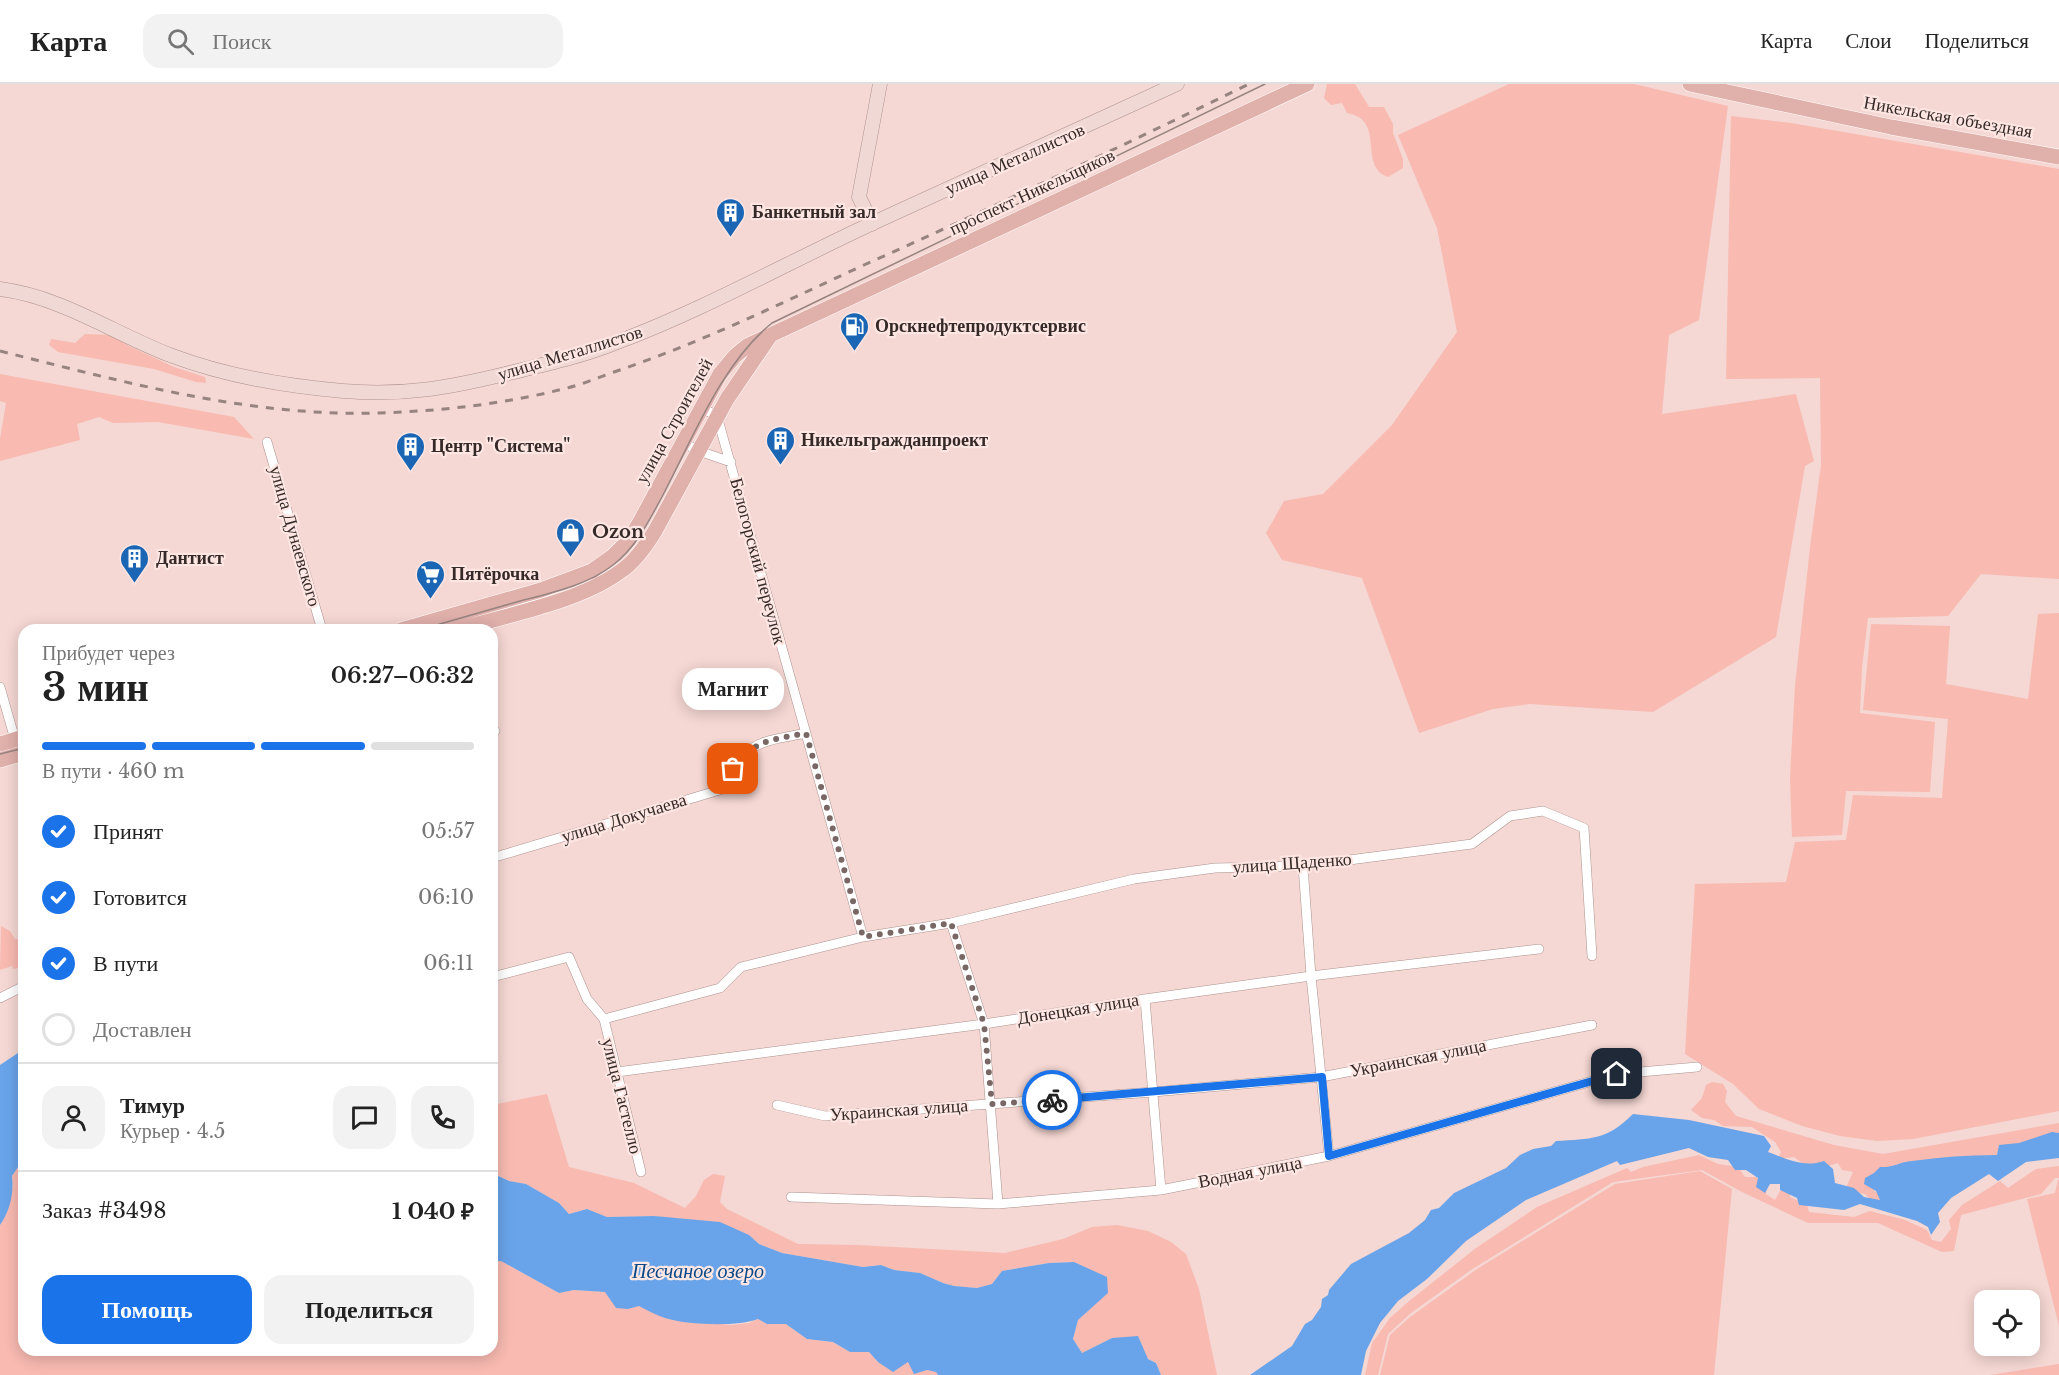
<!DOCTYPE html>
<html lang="ru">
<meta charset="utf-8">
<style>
:root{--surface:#fff;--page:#f2f2f2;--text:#222;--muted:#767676;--line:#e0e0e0;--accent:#1a73e8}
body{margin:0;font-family:"Libre Baskerville",serif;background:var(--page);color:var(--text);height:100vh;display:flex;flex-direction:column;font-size:22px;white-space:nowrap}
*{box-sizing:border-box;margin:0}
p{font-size:20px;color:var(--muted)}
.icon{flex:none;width:33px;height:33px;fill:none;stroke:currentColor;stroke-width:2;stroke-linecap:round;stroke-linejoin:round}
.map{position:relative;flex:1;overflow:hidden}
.details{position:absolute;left:18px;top:540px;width:480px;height:732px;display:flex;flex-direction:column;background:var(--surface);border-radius:18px;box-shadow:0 3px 15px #0003}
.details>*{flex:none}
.tools{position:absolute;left:1974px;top:1206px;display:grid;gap:12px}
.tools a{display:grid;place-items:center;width:66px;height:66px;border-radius:12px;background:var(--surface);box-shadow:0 3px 15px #0003;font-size:30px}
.pin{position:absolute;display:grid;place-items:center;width:51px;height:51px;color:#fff;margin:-26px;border-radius:12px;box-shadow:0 3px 9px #0006}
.courier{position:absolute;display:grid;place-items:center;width:60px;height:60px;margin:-30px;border:4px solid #1a73e8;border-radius:50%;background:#fff;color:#222;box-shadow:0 2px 8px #0007}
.bubble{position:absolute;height:42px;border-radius:18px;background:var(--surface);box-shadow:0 3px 15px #0003;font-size:20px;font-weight:600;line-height:42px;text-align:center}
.overview em{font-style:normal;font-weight:600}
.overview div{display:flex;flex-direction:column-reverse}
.overview{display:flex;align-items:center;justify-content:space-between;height:102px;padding:0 24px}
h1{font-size:39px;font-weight:600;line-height:45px}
.bar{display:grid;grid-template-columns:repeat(4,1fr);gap:9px 6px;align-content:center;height:72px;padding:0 24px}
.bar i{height:8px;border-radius:4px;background:var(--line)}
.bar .selected{background:var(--accent)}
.bar p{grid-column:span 4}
.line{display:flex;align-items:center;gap:15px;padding:0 24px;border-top:2px solid var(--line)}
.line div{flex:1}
.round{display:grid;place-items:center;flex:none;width:63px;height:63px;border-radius:18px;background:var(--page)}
ol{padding:0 24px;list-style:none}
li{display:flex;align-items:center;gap:18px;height:66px}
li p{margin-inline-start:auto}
li .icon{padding:6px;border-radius:50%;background:var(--accent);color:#fff;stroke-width:4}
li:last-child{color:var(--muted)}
li i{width:33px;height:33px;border:3px solid var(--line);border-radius:50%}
.primary-button{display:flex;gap:12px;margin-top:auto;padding:12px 24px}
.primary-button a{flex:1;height:69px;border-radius:18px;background:var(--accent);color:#fff;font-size:24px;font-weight:600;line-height:69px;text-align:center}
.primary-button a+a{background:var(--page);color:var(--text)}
header{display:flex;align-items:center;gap:36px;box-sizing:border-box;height:84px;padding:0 30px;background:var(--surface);border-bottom:2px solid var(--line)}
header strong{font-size:28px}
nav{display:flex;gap:33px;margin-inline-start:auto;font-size:21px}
.search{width:420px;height:54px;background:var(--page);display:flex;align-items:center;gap:15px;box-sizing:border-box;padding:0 21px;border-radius:18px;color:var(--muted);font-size:22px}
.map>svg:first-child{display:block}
.green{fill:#f8bab1}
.water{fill:#69a4ea}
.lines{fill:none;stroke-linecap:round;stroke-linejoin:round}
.street-casing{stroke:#ad928e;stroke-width:10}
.secondary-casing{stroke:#ad928e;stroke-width:15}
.primary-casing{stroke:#fff;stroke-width:16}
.street{stroke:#fff;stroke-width:9}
.secondary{stroke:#f0d8d5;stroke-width:14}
.primary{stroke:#e0b0ab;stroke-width:15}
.tram{stroke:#97837f;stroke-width:1.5}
.rail{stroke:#97837f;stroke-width:3;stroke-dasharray:8 8;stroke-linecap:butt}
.done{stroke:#786764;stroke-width:6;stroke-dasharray:0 10.8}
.route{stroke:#1a73e8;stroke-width:8}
.labels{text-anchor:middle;stroke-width:4.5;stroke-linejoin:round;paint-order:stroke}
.street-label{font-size:18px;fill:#352a28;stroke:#fee6e3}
.poi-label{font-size:18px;font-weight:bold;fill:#352a28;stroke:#fee6e3;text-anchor:start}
.water-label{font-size:20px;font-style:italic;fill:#084786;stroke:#fee6e3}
</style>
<header>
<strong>Карта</strong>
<div class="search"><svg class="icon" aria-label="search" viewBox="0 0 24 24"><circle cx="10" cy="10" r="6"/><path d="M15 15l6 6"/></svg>Поиск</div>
<nav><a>Карта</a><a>Слои</a><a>Поделиться</a></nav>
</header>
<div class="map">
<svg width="2059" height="1291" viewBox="0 0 2059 1291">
<rect width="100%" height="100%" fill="#f5d7d3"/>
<path class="green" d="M1327,0H1355L1369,23H1384L1393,40V49L1403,75V84L1388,93C1357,82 1387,36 1347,29L1342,19L1331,21L1324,14Z
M1509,0H1634L1728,22L1699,236L1669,251L1662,330L1796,310L1814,377L1805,382L1776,553L1653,628L1530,620L1493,625L1419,649L1362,494L1282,476L1266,449L1284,417L1323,410L1392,341L1457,248L1437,144L1398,51Z
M1731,32L1791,39L2059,85V495L1981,490L1948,532L1868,534L1862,584L1860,629L1935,638L1930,708L1846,707L1842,751L1792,753L1790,694L1795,602L1810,463L1821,381L1820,294L1726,295Z
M85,250L113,251L127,261L174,283L205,293L206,299L196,298L154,285L58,268L49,261L51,255L75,259Z
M0,290L234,333L254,355L158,338L113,339L99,333L77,340L80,356L0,377V355L6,319L0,317Z
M2059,529V1027L1913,1055L1877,1057L1840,1052L1802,1042L1759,1025L1733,1000L1685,970L1695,800L1786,798L1795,758L1846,756L1853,711L1942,714L1948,635L1863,626L1871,540L1950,542L1946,600L2028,615L2038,530Z
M1,842L10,847L15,855L24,856V883L13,885L12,882L0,886Z
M1712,998L1723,1000L1727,1007L1725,1018L1736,1032L1834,1061L1883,1070L2059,1039V1055L2007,1077L1875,1100L1874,1107L1886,1113L1874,1119L1865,1110L1845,1106L1853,1088L1842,1086L1838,1079L1821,1084L1806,1082L1794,1073L1778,1075L1781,1068L1775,1058L1752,1043L1723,1042L1714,1036L1702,1034L1691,1026L1702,1014L1706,1001Z
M547,1010L569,1083L634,1099L685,1124L696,1112L704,1096L713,1090L725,1092L720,1118L727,1125L798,1160L857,1161L1005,1169L1063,1155L1092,1143L1117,1141L1148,1147L1171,1158L1186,1170L1199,1205L1217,1291H1161L1156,1279L1112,1254L1082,1269L1073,1255L1078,1236L1107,1209V1194L1074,1178L1049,1179L1002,1187L992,1200L977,1204L954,1202L943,1199L920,1189L894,1186L881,1181L863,1183L782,1169L759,1160L749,1151L654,1132L607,1133L587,1125L569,1130L559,1119L526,1100L509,1097L492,1089V1012L497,1020Z
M1699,1071L1718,1080L1738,1083L1745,1093H1756L1767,1101L1766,1110L1775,1116L1780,1107L1789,1106L1790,1113L1807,1121L1809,1128L1854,1133L1870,1127L1905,1136L1927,1146L1932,1156L1941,1158L1951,1145L1949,1136L1962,1121L2000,1097L2008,1104L2036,1085L2059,1082V1094H2055L2041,1110L1961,1131L1954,1167L1942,1168L1878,1139H1808L1742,1108L1702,1086L1613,1098L1471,1186L1411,1229L1388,1250L1378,1291H1365L1372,1259L1390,1234L1408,1218L1476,1164L1537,1123L1627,1084L1631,1088L1643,1083Z
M24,1074V1266H492V1178L501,1177L559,1209L574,1206L605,1208L628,1225L639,1222L665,1234L732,1241L749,1239L758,1235L767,1240H786L807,1255L833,1258L850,1268H869L878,1278L908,1277L927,1286L937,1288L938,1291H0V1141L13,1102L12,1092Z
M1700,1087L1732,1105L1714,1291H1380L1390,1251L1410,1233L1477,1185L1615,1100Z
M2058,1096H2059V1242L2027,1115L2055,1109Z
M2059,1280V1291H1985H1990Z"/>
<path class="water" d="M24,965V1074L12,1092C14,1109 10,1127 0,1141V981Z
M1633,1030L1689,1036L1764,1052L1771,1062L1768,1068C1787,1075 1803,1084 1824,1077L1833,1085L1835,1099L1854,1104L1864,1113L1880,1116L1876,1107L1864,1100L1865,1094L1874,1089L1880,1083C1892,1084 1900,1078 1912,1077C1940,1073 1968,1071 1997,1071L1999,1061L2019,1059L2052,1048L2059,1049V1074L2026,1078L1998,1097L1989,1090L1951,1114L1938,1129L1940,1138L1931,1151L1928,1143L1917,1137L1860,1120L1844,1126L1799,1121L1797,1114L1780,1106V1100H1770L1765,1109L1756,1103L1758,1094L1746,1086H1735L1728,1076L1708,1073L1689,1064L1620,1081L1617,1077L1526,1116L1466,1157L1427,1195L1398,1217L1380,1239L1366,1267L1361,1291H1250L1292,1262L1305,1240L1312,1236L1321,1223L1322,1215L1328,1211L1329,1206L1351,1180L1409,1149L1425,1136L1431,1126L1439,1124L1454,1109L1506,1084L1520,1071L1533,1065L1551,1062L1556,1057C1591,1055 1607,1056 1633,1030Z
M492,1089L509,1097L526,1100L559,1119L569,1130L587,1125L607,1133L654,1132L720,1138L749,1151L759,1160L782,1169L863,1183L881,1181L894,1186L920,1189L943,1199L954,1202L977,1204L992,1200L1002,1187L1049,1179L1074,1178L1107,1193L1108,1209L1078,1236L1073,1255L1082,1269L1112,1254L1138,1252L1148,1275L1156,1279L1161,1291H938L936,1288L927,1286L914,1290L908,1278L893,1288L878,1278L869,1268H850L833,1258L807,1255L786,1240H767L758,1235C738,1243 686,1241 665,1234C656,1231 647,1226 639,1222L628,1225L616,1224L605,1208L574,1206L559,1209L501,1177L492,1178Z"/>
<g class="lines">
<defs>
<path id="street" d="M702,324L717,332L863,853
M267,358L322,546
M684,359L699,367L731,378
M0,603L16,659
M492,648L495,647
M492,774L723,705C747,657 755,659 806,649
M1303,782L1311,892L1329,1072
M951,839L984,940L998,1120
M492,893L569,873L587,915L604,935L720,904L741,883L863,853L951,839L1134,795L1215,784L1303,782L1472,760L1510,732L1543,727L1584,744L1592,872
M0,914L24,902
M1145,915L1161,1106
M604,935L641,1088
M617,988L984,940L1145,915L1311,892L1539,865
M777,1021L825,1032L1153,1008L1321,993L1592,941
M791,1113L998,1120L1161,1106L1329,1072L1617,990L1697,983"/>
<path id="secondary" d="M872,140L859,113L880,0
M0,205C62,213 113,249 170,271C225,292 284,302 343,307C402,312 448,304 505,290C542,281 580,273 615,259C703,226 787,179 873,139C974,92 1076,47 1177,0"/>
<path id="primary" d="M1690,0L1891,43L2059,73
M401,546L541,506L592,487L612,473L629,456L641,436L720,290L735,272L747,262L1307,0
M455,546C504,532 578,518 618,489C634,479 645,463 655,447L727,315L770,252
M0,660L24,653
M0,676L24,669"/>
</defs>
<use href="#street" class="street-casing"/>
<use href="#secondary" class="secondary-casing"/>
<use href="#primary" class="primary-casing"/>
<use href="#street" class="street"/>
<use href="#secondary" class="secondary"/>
<use href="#primary" class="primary"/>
<path class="tram" d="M419,546C453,536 486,527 520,517C551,509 588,501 613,481C636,464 650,435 663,411C693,354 722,279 772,239L1265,0
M0,670L24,664"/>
<path class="rail" d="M0,267C124,298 250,333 379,329C441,327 504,320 563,305C581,301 597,294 614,288C700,259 782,219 864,181C994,123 1122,62 1249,0"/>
</g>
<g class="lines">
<path class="done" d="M733,685C756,654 770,657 806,649L863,853L951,839L984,940L992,1020L1052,1016"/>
<path class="route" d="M1052,1016L1322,993L1329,1072L1617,990"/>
</g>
<defs>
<symbol id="building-pin" viewBox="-11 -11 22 30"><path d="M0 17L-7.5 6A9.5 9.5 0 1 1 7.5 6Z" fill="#1a65b4" stroke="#fee6e3"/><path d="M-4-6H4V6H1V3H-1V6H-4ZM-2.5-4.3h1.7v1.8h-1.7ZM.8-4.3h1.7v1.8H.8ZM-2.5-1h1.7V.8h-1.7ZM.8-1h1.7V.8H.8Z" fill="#fff"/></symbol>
<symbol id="fuel-pin" viewBox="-11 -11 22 30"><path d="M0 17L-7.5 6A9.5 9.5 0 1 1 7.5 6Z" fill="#1a65b4" stroke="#fee6e3"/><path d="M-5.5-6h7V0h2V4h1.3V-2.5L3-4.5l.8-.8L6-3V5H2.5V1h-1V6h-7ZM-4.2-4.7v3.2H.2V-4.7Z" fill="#fff"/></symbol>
<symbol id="shop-pin" viewBox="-11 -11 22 30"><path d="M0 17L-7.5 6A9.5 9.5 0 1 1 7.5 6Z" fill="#1a65b4" stroke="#fee6e3"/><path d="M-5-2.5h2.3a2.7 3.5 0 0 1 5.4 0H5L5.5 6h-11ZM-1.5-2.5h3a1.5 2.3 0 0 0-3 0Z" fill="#fff"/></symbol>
<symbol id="supermarket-pin" viewBox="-11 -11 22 30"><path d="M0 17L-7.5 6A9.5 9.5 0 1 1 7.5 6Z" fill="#1a65b4" stroke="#fee6e3"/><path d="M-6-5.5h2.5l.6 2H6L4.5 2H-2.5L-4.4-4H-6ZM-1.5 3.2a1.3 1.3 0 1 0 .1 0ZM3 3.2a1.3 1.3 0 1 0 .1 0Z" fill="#fff"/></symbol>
</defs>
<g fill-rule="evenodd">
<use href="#building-pin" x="714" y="112" width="33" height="45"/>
<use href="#fuel-pin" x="838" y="226" width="33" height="45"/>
<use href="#building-pin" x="764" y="340" width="33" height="45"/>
<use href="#building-pin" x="394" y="346" width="33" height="45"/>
<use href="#shop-pin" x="554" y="432" width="33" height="45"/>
<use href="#building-pin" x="118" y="458" width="33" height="45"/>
<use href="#supermarket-pin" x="414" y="474" width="33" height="45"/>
</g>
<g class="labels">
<g class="street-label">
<text transform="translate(1948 33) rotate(10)" y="6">Никельская объездная</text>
<text transform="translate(1015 75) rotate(-24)" y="6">улица Металлистов</text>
<text transform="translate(1032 108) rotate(-25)" y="6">проспект Никельщиков</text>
<text transform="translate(570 269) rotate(-17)" y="6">улица Металлистов</text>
<text transform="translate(674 337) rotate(-61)" y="6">улица Строителей</text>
<text transform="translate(295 452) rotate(74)" y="6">улица Дунаевского</text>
<text transform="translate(758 477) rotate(75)" y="6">Белогорский переулок</text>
<text transform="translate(624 734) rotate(-17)" y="6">улица Докучаева</text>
<text transform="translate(1292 779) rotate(-4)" y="6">улица Щаденко</text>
<text transform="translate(1078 925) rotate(-9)" y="6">Донецкая улица</text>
<text transform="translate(1418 974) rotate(-11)" y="6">Украинская улица</text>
<text transform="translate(622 1012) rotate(76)" y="6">улица Гастелло</text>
<text transform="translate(899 1026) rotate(-4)" y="6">Украинская улица</text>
<text transform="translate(1250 1088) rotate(-11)" y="6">Водная улица</text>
</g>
<g class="poi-label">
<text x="752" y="134">Банкетный зал</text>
<text x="875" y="248">Орскнефтепродуктсервис</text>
<text x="801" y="362">Никельгражданпроект</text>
<text x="431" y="368">Центр "Система"</text>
<text x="592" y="454">Ozon</text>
<text x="156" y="480">Дантист</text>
<text x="451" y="496">Пятёрочка</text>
</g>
<g class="water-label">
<text x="698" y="1194">Песчаное озеро</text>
</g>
</g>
</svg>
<div class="tools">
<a><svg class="icon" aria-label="locate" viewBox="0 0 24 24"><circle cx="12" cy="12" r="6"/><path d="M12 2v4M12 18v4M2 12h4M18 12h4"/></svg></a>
</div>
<div class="pin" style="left:733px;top:685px;background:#ea580c"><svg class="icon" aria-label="bag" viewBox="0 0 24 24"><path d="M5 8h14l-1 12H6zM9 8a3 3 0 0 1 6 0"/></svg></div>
<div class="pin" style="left:1617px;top:990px;background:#1f2937"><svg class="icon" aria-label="home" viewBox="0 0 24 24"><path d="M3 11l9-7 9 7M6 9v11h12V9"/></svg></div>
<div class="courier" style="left:1052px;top:1016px"><svg class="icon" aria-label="bike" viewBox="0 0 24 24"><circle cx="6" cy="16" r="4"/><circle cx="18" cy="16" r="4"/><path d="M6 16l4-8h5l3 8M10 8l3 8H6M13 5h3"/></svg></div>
<div class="bubble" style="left:682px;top:584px;width:102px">Магнит</div>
<section class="details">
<div class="overview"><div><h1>3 мин</h1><p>Прибудет через</p></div><em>06:27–06:32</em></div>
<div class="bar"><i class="selected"></i><i class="selected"></i><i class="selected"></i><i></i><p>В пути · 460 m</p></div>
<ol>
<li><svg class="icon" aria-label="check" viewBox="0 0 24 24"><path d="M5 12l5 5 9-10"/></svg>Принят<p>05:57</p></li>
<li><svg class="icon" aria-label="check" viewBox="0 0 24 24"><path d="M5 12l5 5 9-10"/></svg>Готовится<p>06:10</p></li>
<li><svg class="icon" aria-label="check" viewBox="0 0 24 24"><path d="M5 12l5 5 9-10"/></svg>В пути<p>06:11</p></li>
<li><i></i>Доставлен</li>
</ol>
<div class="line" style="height:108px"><a class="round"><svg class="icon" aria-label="person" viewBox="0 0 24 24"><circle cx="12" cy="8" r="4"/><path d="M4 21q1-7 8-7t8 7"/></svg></a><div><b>Тимур</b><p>Курьер · 4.5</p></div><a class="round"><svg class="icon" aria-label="chat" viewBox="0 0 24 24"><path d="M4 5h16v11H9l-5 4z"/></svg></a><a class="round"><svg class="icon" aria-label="phone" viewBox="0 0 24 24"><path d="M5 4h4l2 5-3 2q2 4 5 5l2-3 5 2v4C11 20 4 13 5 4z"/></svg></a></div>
<div class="line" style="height:78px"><div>Заказ #3498</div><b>1 040 ₽</b></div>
<div class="primary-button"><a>Помощь</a><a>Поделиться</a></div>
</section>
</div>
